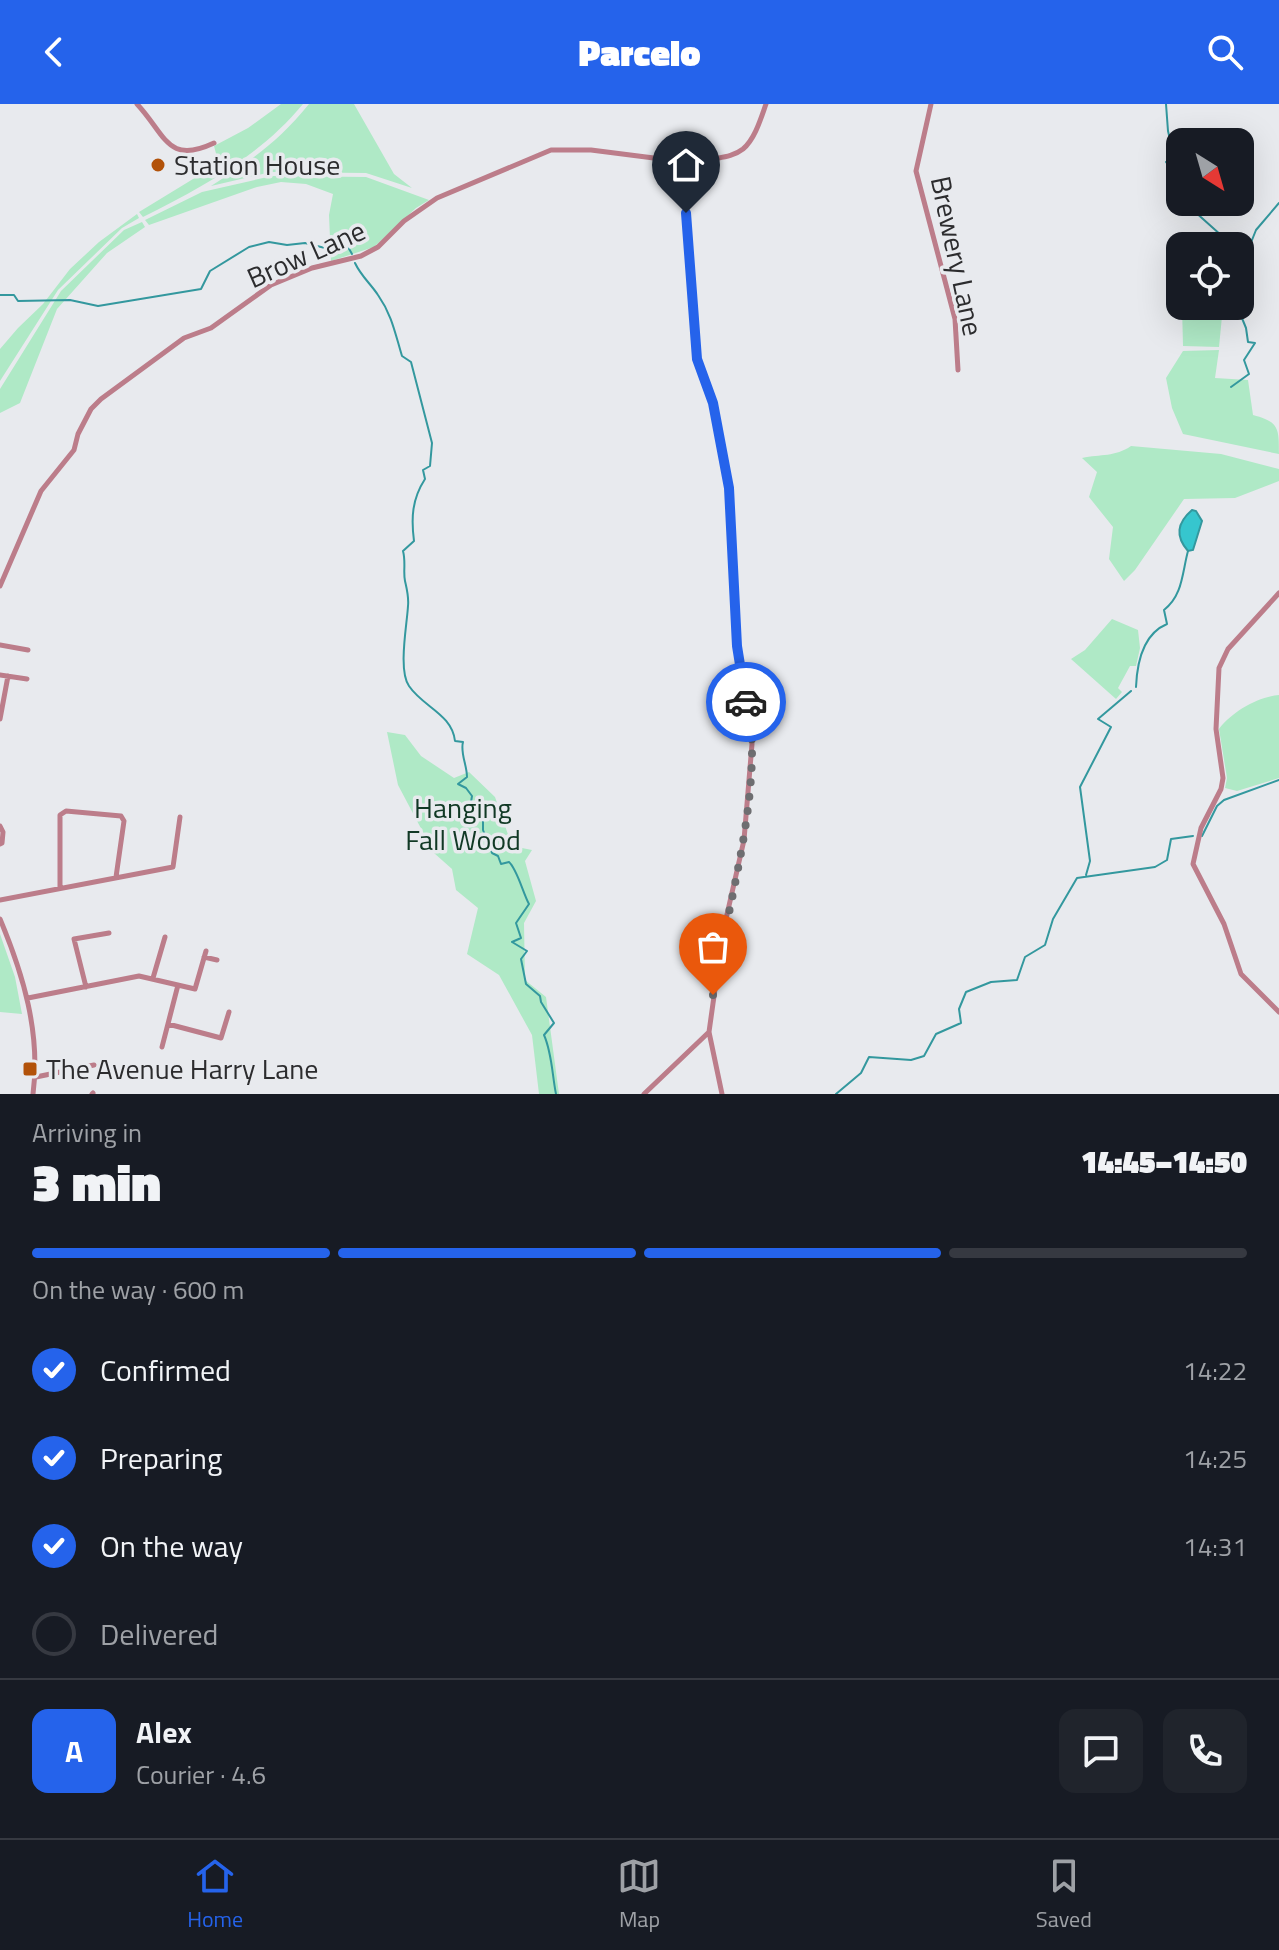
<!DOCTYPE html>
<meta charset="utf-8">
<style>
:root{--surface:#171b24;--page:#20242c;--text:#f1f3f6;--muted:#9ea1a6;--line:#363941;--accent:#2563eb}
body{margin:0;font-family:"Titillium Web",sans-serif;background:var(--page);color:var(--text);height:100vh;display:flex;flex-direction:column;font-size:30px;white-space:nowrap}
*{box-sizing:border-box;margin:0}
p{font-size:26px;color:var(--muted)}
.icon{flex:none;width:44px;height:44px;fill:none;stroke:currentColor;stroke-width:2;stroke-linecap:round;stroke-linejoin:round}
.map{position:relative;height:990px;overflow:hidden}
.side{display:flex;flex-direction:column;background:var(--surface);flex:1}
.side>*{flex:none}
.needle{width:52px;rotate:143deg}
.fabs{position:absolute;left:1166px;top:24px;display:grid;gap:16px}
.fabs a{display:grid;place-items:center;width:88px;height:88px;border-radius:16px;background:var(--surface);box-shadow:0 8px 32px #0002;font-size:40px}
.pin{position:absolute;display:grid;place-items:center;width:68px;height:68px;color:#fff;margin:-82px -34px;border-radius:50% 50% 50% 0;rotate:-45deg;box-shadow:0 0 8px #0007}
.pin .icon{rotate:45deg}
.courier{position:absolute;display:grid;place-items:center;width:80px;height:80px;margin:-40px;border:6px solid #2563eb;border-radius:50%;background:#fff;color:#222;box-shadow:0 2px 10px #0007}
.head em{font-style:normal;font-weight:800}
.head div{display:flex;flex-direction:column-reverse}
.head{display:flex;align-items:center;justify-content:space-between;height:136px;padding:0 32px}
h1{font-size:52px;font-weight:800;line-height:60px}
.bar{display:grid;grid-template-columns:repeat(4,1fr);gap:12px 8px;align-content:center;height:96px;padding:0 32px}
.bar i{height:10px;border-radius:6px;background:var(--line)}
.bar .selected{background:var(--accent)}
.bar p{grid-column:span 4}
.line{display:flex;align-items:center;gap:20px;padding:0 32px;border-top:2px solid var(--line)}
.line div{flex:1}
.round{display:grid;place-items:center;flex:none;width:84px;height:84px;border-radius:16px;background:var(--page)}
ol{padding:0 32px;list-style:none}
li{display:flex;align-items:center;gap:24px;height:88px}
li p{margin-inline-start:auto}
li .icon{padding:8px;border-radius:50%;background:var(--accent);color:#fff;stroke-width:4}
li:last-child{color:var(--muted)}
li i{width:44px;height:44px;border:4px solid var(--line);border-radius:50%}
header{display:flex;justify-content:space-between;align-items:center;height:104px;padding:0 32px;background:var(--accent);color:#fff;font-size:36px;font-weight:800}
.menu{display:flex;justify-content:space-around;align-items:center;height:112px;border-top:2px solid var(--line);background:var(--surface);font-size:22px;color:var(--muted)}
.menu a{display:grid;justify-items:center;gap:4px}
.menu .selected{color:var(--accent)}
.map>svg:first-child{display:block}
.green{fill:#afe9c6}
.water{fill:#36c6ce;stroke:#33989e;stroke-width:2}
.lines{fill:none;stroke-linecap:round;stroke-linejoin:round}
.stream{stroke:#33989e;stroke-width:2}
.minor{stroke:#bc7d8a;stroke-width:5}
.done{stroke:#6e6e71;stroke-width:8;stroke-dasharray:0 14.4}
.route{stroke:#2563eb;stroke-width:10}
.poi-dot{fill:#b25209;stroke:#e8eaee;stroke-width:3}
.labels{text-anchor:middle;stroke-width:7;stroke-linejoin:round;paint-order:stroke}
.poi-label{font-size:28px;fill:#2c2c2e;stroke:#e8eaee;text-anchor:start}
.street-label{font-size:28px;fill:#2c2c2e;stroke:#e8eaee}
.park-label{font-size:28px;fill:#113925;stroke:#e8eaee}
</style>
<header><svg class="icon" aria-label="back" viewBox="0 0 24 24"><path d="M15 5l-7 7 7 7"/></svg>Parcelo<svg class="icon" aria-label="search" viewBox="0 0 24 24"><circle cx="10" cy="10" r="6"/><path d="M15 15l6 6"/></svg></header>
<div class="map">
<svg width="1279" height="990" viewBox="0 0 1279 990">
<rect width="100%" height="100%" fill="#e8eaee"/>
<path class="green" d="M281,0H303C260,52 203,83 143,113L139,108L216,61L218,57L214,42L248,24Z
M309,0H354L394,70L412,84L366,69L271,68L211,82C252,56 278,38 309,0Z
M272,72L366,73L429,96L416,104L374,143L331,157L329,111L333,90L306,80L281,78L257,83L149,121L145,116L202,88Z
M137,110L139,114L122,124L58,186L0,277V245L18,224L43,200L70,165L99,138Z
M142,118L145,123L107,149L57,205L20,299L0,309V285L61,187L124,126Z
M1182,202H1223L1219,243L1183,242Z
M1219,246L1215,274L1248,276L1253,311C1279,318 1279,324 1279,350L1183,330L1172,304L1166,274L1183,247Z
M1131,342L1221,350L1279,365V377L1235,394L1184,395L1135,466L1124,477L1109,455L1113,423L1089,393L1097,368L1082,354C1101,350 1115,353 1131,342Z
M1112,515L1138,526L1140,544L1136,562H1130L1118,584L1122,588L1116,595L1071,555L1085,546Z
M1279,591V674L1237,687L1225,684L1227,674L1219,625C1232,608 1257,593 1279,591Z
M387,628L405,631L421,652L454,674L469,668L495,693L512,742L532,746L525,757L536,797L524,819L525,876L546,893L559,990H539L532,931L499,871L467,850L478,804L456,786L452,765L434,749L398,681Z
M0,830L15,873L22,910L0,908Z"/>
<path class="water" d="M1192,406L1196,407L1202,417L1193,446L1188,447C1175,432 1177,419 1192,406Z"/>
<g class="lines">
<path class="stream" d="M1166,0L1168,27L1174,52L1166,58L1180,77
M1184,98L1222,132L1227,142
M1240,151L1248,146L1256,126L1279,99
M355,159C361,172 370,179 378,191C392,211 395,229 402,252L411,258L432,339L430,362L423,366L425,375C412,395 411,414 414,437L403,447C406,458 403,468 405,477C407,486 409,493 408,502C407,521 398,566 409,582C423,603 452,610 455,637L463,638C460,649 467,661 467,673L458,680L466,684L472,692L470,704L483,712V726L492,749L498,752L501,760L509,758C517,765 523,789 529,800L516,819L521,834L512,838L527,847L521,855L526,880L540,892L541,898L554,919L544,931C552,949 552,970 556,990
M0,191H14L18,197L70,196L98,202L201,185L210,167L249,143L269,138L287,141L305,139L333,146L348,143L352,150
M1231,283L1249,270L1244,256L1255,239L1248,238L1246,224L1237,202
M1136,583C1137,559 1143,530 1167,520L1164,506C1183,491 1182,469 1188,447
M1202,732L1217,702L1224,696L1279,676
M1086,771L1090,757L1080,683L1111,623L1098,615L1131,587
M836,990L861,969L869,953L911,956L924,952L936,930L961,919L959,905L966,888L991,878L1017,876L1025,853L1045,841L1053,815L1077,774L1155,763L1167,756L1171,735L1193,732"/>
<path class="minor" d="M137,0C166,31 167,61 214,39
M931,0L916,67L955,215L958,266
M0,482L41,387L74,346L78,330L91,305L101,295L184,234L211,224L271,181L312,164L361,152L378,143L404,117L437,94L551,46H591L693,59L696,62
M1279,489L1228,545L1219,564L1216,625L1223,674L1221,685L1201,724L1193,760L1224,820L1241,870L1279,908
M0,541L28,546
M0,571L27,575
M0,615L8,572
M0,722L3,728L2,739L0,740
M60,783V711L66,707L121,712L124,717L116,773
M0,796L173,763L180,713
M0,815C23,870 41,929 33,990
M204,853L217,856
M153,874L165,833
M86,883L74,835L109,829
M28,894L139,872L195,885L206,847
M168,920L221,934L229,908
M162,943L178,881
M36,973L94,961
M92,990L93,989
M644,990L709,928
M722,990L709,928L723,828L744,736L752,640L737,542L729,384L720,330L713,299L701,270L694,237L685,83C695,44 721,62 743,45C755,35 761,14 766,0"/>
</g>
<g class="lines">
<path class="done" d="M713,891C726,810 753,722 752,641C752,627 748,612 746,598"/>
<path class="route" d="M686,109L697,255L713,299L729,384L737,542L746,598"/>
</g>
<g class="poi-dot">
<circle cx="158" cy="61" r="8"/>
<rect x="22" y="957" width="16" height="16" rx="4"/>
</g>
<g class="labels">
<g class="poi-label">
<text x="174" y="71">Station House</text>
<text x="46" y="975">The Avenue Harry Lane</text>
</g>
<g class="street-label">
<text transform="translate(306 150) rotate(-24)" y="10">Brow Lane</text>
<text transform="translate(957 152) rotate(78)" y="10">Brewery Lane</text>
</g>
<g class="park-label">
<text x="463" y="714">Hanging<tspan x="463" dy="32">Fall Wood</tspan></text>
</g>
</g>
</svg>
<div class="fabs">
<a><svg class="needle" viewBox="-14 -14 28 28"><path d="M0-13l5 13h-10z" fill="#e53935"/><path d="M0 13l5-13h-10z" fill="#9ea1a6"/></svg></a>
<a><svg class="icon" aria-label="locate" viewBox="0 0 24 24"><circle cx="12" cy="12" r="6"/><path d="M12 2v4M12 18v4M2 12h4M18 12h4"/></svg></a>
</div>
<div class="pin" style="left:713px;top:891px;background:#ea580c"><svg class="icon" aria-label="bag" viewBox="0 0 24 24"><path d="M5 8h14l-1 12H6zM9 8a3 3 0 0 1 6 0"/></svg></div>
<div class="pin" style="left:686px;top:109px;background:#1f2937"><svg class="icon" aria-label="home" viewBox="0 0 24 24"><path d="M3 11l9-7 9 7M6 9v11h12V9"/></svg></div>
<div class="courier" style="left:746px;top:598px"><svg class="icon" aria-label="car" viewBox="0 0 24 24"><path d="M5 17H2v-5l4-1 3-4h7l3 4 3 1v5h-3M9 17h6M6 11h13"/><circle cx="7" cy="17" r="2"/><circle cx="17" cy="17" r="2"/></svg></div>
</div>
<section class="side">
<div class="head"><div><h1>3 min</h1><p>Arriving in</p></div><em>14:45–14:50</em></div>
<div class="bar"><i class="selected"></i><i class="selected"></i><i class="selected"></i><i></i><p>On the way · 600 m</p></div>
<ol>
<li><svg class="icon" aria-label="check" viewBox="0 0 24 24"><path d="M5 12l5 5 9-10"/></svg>Confirmed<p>14:22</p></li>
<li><svg class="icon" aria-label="check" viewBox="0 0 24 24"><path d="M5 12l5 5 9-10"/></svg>Preparing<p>14:25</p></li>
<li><svg class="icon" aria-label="check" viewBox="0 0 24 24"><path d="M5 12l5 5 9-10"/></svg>On the way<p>14:31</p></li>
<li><i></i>Delivered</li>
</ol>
<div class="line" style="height:144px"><b class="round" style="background:var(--accent);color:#fff">A</b><div><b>Alex</b><p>Courier · 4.6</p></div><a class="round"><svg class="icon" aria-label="chat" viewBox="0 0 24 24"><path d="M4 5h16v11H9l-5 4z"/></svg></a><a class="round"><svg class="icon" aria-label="phone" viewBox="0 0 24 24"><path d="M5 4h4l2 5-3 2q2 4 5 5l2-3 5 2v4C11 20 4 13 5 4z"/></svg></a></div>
</section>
<nav class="menu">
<a class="selected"><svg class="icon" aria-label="home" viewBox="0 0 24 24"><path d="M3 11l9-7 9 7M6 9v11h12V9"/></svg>Home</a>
<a><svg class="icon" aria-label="map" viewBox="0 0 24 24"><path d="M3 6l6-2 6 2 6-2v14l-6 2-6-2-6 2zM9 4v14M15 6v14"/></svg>Map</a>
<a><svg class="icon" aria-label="saved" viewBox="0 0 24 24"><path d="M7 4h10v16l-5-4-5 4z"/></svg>Saved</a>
</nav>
